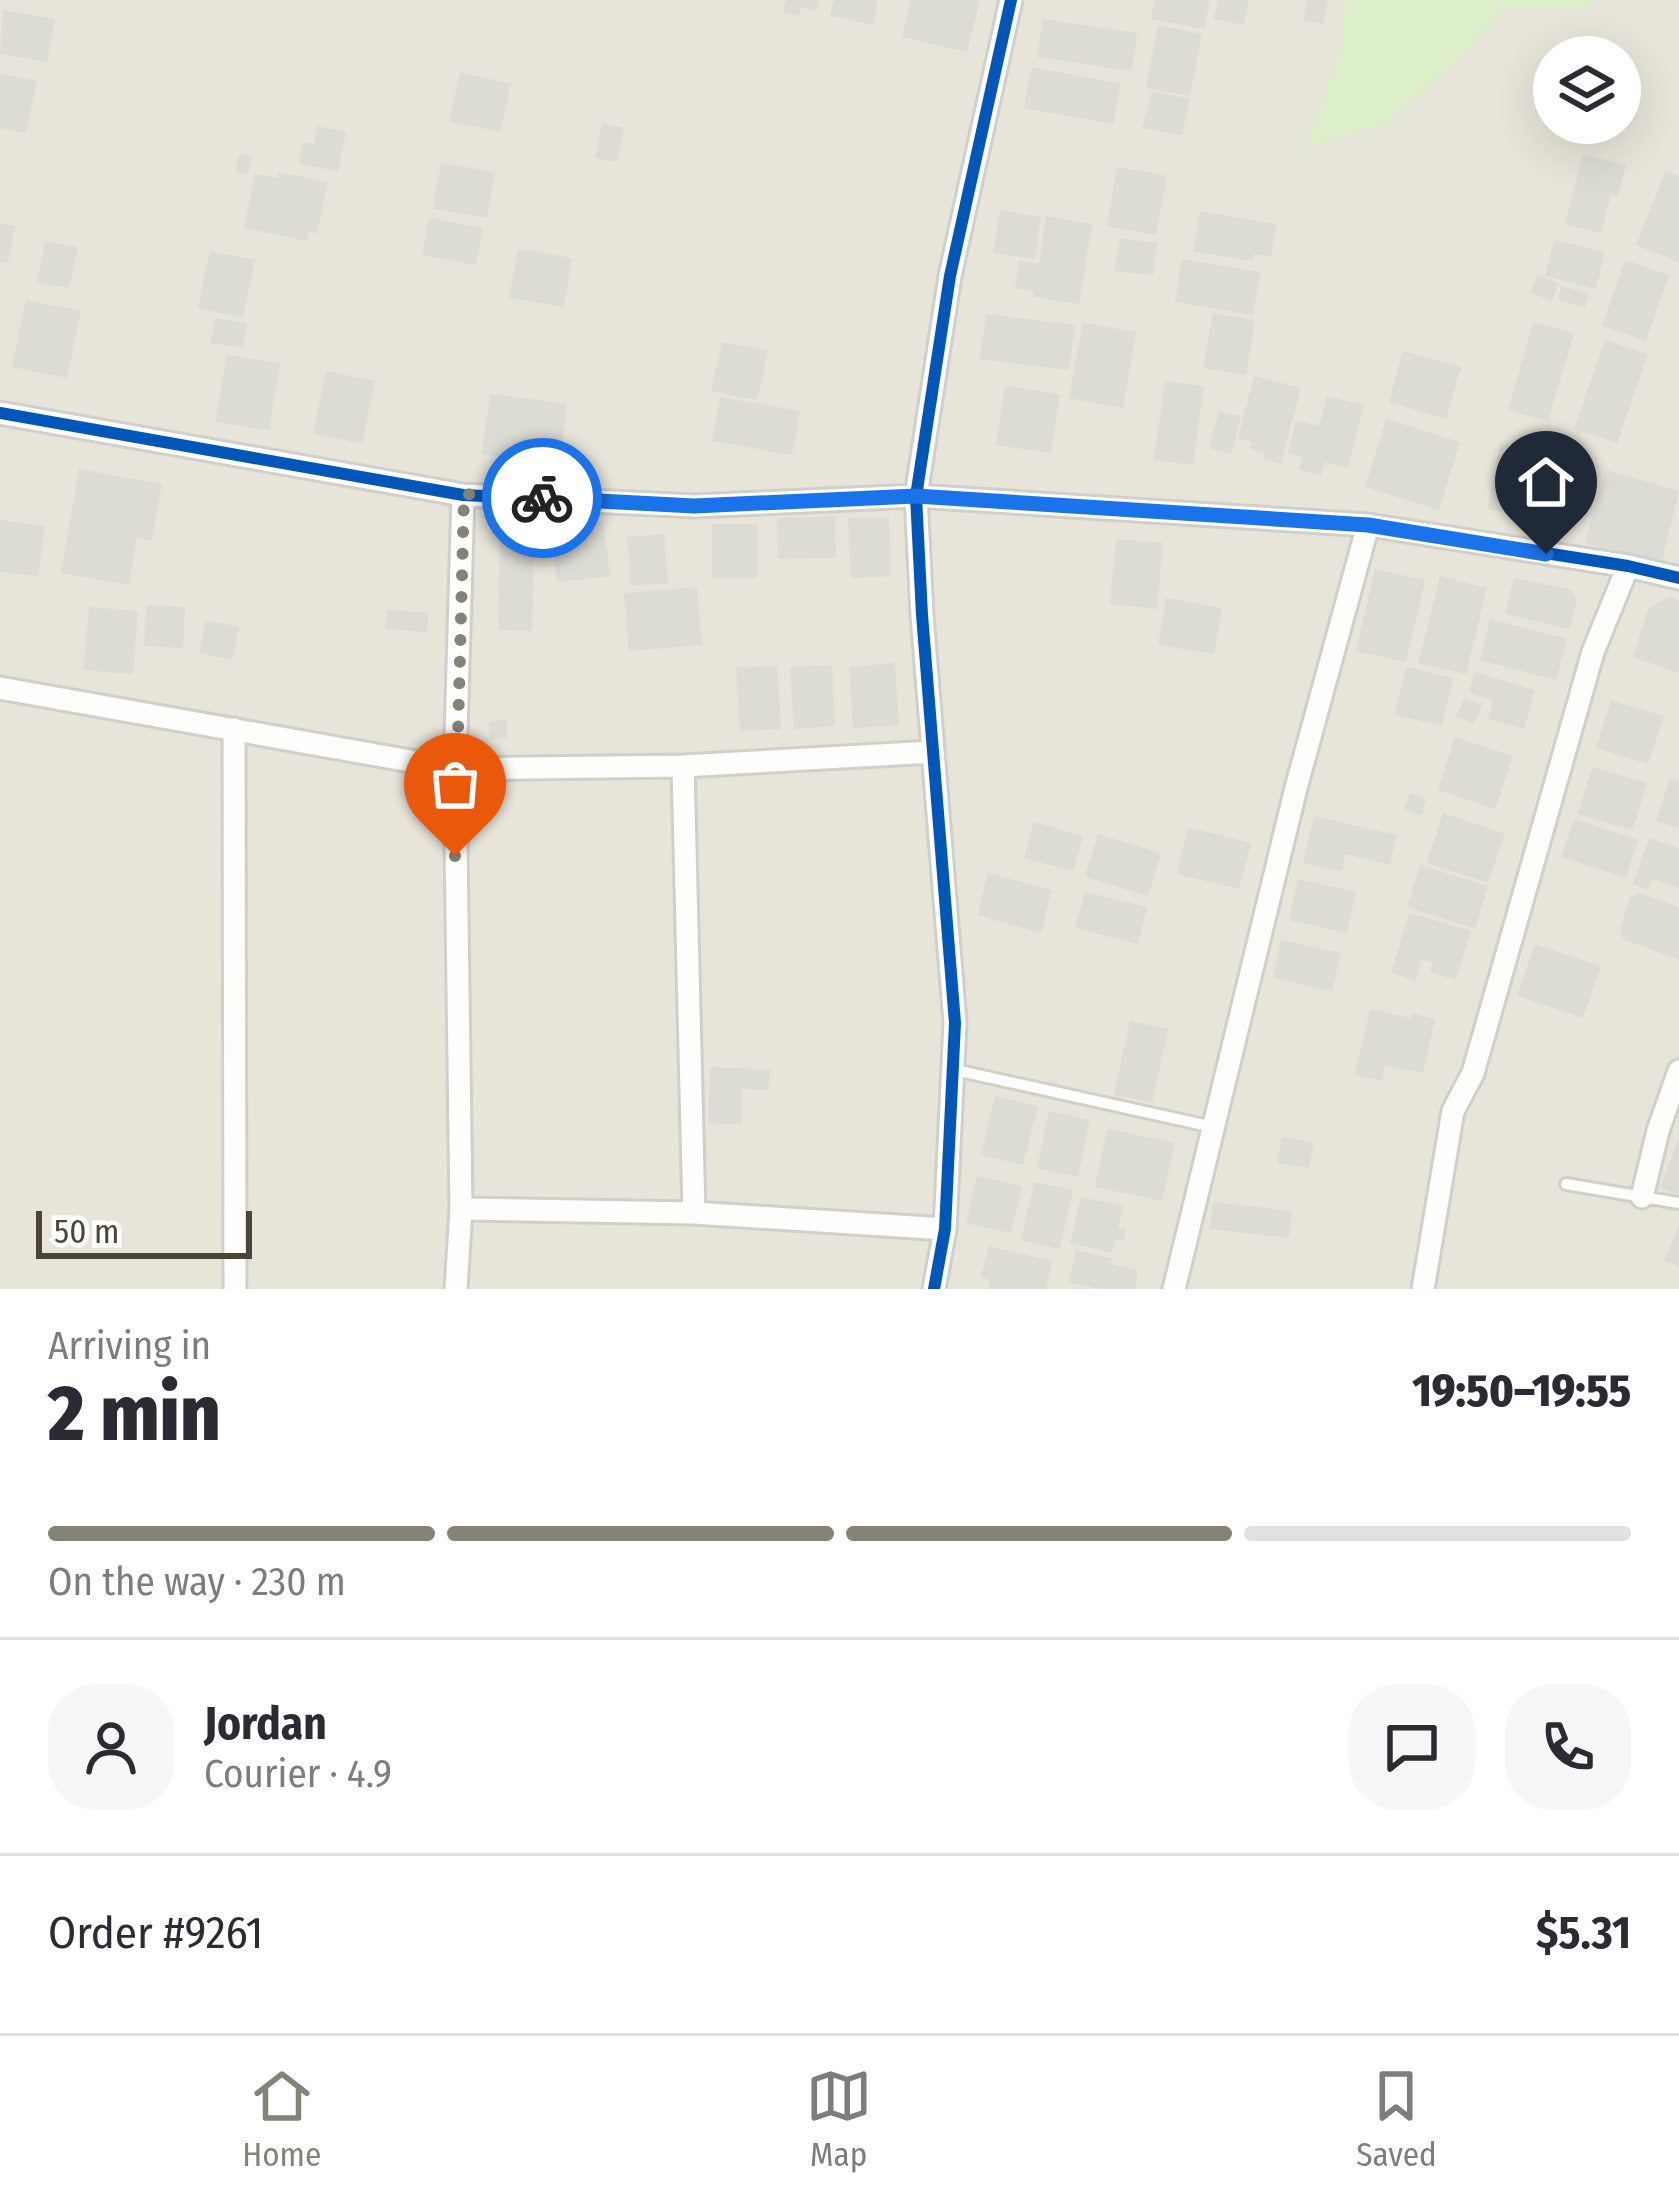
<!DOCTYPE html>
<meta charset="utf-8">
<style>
:root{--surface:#fff;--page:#f7f7f7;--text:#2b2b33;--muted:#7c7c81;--line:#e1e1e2;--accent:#858276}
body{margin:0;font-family:"Fira Sans Condensed",sans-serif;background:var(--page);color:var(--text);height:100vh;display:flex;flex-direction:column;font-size:45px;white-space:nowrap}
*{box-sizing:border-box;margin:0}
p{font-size:39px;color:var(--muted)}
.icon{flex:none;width:66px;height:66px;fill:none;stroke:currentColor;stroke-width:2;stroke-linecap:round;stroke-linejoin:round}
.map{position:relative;height:1289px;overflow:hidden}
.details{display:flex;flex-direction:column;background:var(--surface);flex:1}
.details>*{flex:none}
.buttons{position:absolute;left:1533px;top:36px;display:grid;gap:24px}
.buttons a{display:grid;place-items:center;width:108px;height:108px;border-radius:50%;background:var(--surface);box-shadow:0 12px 48px #0002;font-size:60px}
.scale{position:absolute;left:36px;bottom:30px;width:216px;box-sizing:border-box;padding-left:12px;border:6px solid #4a4536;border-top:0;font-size:33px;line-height:42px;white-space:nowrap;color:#4a4536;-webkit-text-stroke:9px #fff;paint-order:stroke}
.pin{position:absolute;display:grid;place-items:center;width:102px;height:102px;color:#fff;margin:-123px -51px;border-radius:50% 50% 50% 0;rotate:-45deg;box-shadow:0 0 12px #0007}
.pin .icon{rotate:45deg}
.courier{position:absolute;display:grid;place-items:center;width:120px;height:120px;margin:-60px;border:9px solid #1a73e8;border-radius:50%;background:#fff;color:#222;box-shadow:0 3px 15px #0007}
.overview em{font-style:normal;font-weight:800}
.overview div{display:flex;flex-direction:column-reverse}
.overview{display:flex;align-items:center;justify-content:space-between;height:204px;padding:0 48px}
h1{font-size:78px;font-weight:800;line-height:90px}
.bar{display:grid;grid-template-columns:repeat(4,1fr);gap:18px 12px;align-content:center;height:144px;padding:0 48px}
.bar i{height:15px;border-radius:9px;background:var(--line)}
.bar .current{background:var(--accent)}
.bar p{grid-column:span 4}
.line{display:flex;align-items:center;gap:30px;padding:0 48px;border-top:3px solid var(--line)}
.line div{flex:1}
.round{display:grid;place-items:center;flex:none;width:126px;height:126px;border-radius:48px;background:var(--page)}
.dock{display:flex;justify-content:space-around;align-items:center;height:168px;border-top:3px solid var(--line);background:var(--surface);font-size:33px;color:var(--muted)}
.dock a{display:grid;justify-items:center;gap:6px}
.dock .current{color:var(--accent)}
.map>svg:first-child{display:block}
.residential{fill:#e7e4d9;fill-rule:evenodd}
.green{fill:#dcefca}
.building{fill:#dcdbd4}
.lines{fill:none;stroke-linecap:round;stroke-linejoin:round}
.lane-casing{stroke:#d1cfc9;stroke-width:16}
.street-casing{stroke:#d1cfc9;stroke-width:27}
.lane{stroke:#fdfdfc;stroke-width:10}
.street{stroke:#fdfdfc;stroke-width:21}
.cycleway-casing{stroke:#fff;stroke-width:20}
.cycleway{stroke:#0057b8;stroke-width:12}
.done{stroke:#858276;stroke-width:12;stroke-dasharray:0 21.6}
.route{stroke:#1a73e8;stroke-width:15}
</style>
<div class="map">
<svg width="1679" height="1289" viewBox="0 0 1679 1289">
<rect width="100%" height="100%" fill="#f3f2ec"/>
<path class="residential" d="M0,0H1679V1289H0ZM1554,57H1620V123H1554Z"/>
<path class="green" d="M1345,0H1592L1590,7L1503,9L1455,61L1385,124L1305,148L1343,40Z"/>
<path class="building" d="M786,0H819L816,11L801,7L799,16L783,12Z
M834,0H878L873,25L830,16Z
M911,0H980L967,52L902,37Z
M1155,0H1210L1204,29L1151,19Z
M1218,0H1249L1244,25L1214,19Z
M1307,0H1328L1323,24L1303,20Z
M3,10L55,19L47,62L0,54Z
M1043,19L1137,33L1132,71L1037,57Z
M1158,25L1202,34L1190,96L1146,88Z
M1032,67L1121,84L1113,124L1024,108Z
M460,72L511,84L500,132L449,121Z
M0,74L37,81L26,133L0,128Z
M1152,91L1190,99L1182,135L1142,128Z
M602,123L624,128L617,162L595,158Z
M317,126L346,132L338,171L299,164L303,142L314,144Z
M239,154L252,157L248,174L235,172Z
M1583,154L1626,165L1618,197L1611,194L1601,233L1565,224Z
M441,163L495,172L487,218L433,209Z
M1117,167L1167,176L1156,235L1107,226Z
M1666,171L1679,176V262L1636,245Z
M279,172L328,182L317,233L309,232L307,241L244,228L255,174L278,178Z
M1000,210L1041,217L1035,259L993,253Z
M1200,211L1276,224L1271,257L1254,254L1252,261L1193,251Z
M1046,216L1092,224L1079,304L1033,297L1034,291L1015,288L1019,261L1039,263Z
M429,218L483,228L476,265L422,255Z
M0,224L15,226L8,263L0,262Z
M1120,238L1157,243L1153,275L1115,271Z
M1554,240L1605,252L1596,289L1545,276Z
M45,241L78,247L69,288L37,282Z
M518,249L572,258L564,307L509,298Z
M210,251L255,260L243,318L198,308Z
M1182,259L1260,272L1253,315L1175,302Z
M1625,260L1669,275L1646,341L1602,326Z
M1537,275L1558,283L1552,301L1531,293Z
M1562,286L1589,294L1585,307L1558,300Z
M26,300L81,311L67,378L12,367Z
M1213,313L1255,320L1246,375L1203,368Z
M986,314L1075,325L1069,370L980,359Z
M215,318L247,323L243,348L211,343Z
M1533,322L1574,333L1548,421L1508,410Z
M1083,323L1136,332L1123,408L1069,398Z
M1605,340L1648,354L1617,443L1574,429Z
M722,342L768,351L757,400L711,391Z
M1403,351L1461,367L1446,419L1389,402Z
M227,355L280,363L269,430L215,422Z
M326,371L375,381L362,444L313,433Z
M1254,376L1301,388L1281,464L1263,459L1265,453L1250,449L1252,442L1238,438Z
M1165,381L1204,386L1193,465L1154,460Z
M1005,386L1060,394L1051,453L996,445Z
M490,394L567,404L559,464L482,454Z
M1327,396L1364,405L1348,468L1325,462L1321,475L1299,470L1302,457L1288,453L1296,420L1319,426Z
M720,397L800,411L792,455L712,441Z
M1219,411L1241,416L1231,454L1209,448Z
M1386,419L1460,442L1439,510L1365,487Z
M1500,444L1580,459L1567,524L1487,509Z
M79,469L162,484L152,540L137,538L129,585L61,573Z
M1606,470L1679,491L1661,565L1585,543Z
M835,516L836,558L778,559L777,518Z
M889,517L891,576L851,578L848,518Z
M0,520L45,526L38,576L0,572Z
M603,520L610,576L557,582L550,526Z
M712,524H757V578L712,579Z
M664,534L668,583L631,586L627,537Z
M1116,539L1163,543L1157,609L1110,604Z
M500,540H534L532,631L498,630Z
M1375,569L1425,580L1406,662L1356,651Z
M1440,576L1487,588L1466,674L1418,663Z
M1514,578L1572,590L1577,601L1570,629L1505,614Z
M697,587L702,645L629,651L624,593Z
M1669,596L1679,600V673L1633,657L1648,609Z
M1166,598L1222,608L1214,654L1158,645Z
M146,605L185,607L183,648L144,646Z
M89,607L138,611L133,674L83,670Z
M387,610L428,613L427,632L385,629Z
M1490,619L1567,639L1556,680L1480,660Z
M206,620L239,627L232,660L199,653Z
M895,663L899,725L853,728L849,667Z
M832,665L835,726L794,729L790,667Z
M777,666L781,729L740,731L736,668Z
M1406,667L1453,678L1442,726L1395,715Z
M1475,672L1535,690L1524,729L1488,719L1493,700L1469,693Z
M1464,698L1482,705L1474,724L1456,716Z
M1611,700L1664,716L1648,764L1596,748Z
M507,720V738L490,739L489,721Z
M1455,737L1513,756L1495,809L1438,790Z
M1592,767L1647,783L1633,830L1578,814Z
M1670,778L1679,781V828L1656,821Z
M1410,793L1426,799L1421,815L1404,809Z
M1443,813L1505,834L1488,883L1427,863Z
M1314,816L1397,835L1390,865L1345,854L1341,871L1303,863Z
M1574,819L1638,840L1626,878L1561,857Z
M1034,822L1083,836L1073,871L1024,858Z
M1188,827L1251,843L1239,889L1177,874Z
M1098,834L1161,853L1148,896L1085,877Z
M1649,838L1679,848V888L1653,879L1649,890L1633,884Z
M1420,865L1488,886L1475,929L1407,907Z
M988,873L1052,890L1041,933L977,915Z
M1298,879L1356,892L1347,933L1289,920Z
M1085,892L1147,907L1138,944L1075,928Z
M1639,893L1679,907V960L1623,939L1620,929L1630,897Z
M1409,913L1471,931L1456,980L1430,972L1433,962L1422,959L1416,981L1391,973Z
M1281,940L1341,953L1332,991L1273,978Z
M1535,944L1601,966L1583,1018L1517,996Z
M1370,1009L1411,1018L1412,1013L1435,1019L1423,1073L1385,1065L1382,1081L1355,1075Z
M1130,1021L1168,1029L1152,1103L1114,1095Z
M710,1067L770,1070L769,1090L742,1089L741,1124L708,1123Z
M995,1096L1038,1106L1023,1165L981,1155Z
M1049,1111L1090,1120L1078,1177L1037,1168Z
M1107,1129L1175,1143L1162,1201L1095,1187Z
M1282,1137L1314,1143L1309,1168L1277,1163Z
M1679,1138V1195L1660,1188Z
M977,1176L1022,1186L1011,1233L966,1223Z
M1034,1182L1073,1190L1060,1249L1021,1240Z
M1081,1197L1123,1206L1118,1227L1126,1229L1124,1240L1115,1239L1112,1253L1070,1243Z
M1213,1202L1292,1211L1289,1238L1210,1229Z
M1679,1223V1266L1664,1261Z
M989,1246L1052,1261L1046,1289H988L990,1280L981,1277Z
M1076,1250L1112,1258L1111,1264L1137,1270L1136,1289H1100L1069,1282Z"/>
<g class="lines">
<defs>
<path id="lane" d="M955,1070L1213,1127
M1566,1184L1679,1203"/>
<path id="street" d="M0,413L463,495L695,506L916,496L1368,525L1628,566L1679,578
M0,688L455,769L683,766L933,752
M234,729L235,1289
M683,766L694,1213
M1642,1197L1658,1131L1679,1071
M461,1209L694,1213L945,1229
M456,1289L461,1209L455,769L463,495
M934,1289L945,1229L955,1023L922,615L916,496L950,276L1011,0
M1174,1289L1296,788L1368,525
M1423,1289L1453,1111L1473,1073L1593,652L1628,566"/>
</defs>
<use href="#lane" class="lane-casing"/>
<use href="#street" class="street-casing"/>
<use href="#lane" class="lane"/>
<use href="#street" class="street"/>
<defs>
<path id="cycleway" d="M0,413L463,495L695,506L916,496L1368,525L1628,566L1679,578
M934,1289L945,1229L955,1023L922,615L916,496L950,276L1011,0"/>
</defs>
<use href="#cycleway" class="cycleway-casing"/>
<use href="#cycleway" class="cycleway"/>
</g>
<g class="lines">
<path class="done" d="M455,856L464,494L542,498"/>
<path class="route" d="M542,498L694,506L916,496L1368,525L1546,554"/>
</g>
</svg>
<div class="buttons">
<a><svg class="icon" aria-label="layers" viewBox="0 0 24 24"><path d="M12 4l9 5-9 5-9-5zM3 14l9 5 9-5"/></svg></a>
</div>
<div class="scale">50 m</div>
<div class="pin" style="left:455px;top:856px;background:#ea580c"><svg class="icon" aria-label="bag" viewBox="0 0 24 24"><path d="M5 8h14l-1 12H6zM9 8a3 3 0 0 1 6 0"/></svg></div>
<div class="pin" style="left:1546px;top:554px;background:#1f2937"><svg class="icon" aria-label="home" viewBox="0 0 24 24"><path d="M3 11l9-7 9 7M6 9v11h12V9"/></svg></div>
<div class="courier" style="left:542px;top:498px"><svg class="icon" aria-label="bike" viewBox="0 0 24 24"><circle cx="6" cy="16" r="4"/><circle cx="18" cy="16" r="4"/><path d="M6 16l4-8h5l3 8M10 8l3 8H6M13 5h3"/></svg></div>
</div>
<section class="details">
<div class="overview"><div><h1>2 min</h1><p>Arriving in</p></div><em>19:50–19:55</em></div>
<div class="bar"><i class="current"></i><i class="current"></i><i class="current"></i><i></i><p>On the way · 230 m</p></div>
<div class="line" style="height:216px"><a class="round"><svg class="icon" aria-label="person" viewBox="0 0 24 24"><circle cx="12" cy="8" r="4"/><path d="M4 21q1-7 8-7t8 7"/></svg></a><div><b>Jordan</b><p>Courier · 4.9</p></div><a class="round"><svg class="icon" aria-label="chat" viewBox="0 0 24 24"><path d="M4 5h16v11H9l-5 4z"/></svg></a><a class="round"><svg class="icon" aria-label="phone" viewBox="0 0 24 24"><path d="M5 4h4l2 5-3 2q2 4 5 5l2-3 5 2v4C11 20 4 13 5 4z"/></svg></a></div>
<div class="line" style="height:156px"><div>Order #9261</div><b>$5.31</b></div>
</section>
<nav class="dock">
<a class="current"><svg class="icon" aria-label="home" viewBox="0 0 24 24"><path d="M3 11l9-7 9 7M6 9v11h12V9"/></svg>Home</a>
<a><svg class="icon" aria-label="map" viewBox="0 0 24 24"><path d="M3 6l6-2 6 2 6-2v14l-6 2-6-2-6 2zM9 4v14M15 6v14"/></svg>Map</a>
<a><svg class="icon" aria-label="saved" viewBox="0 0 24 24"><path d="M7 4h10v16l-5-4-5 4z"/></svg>Saved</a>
</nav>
